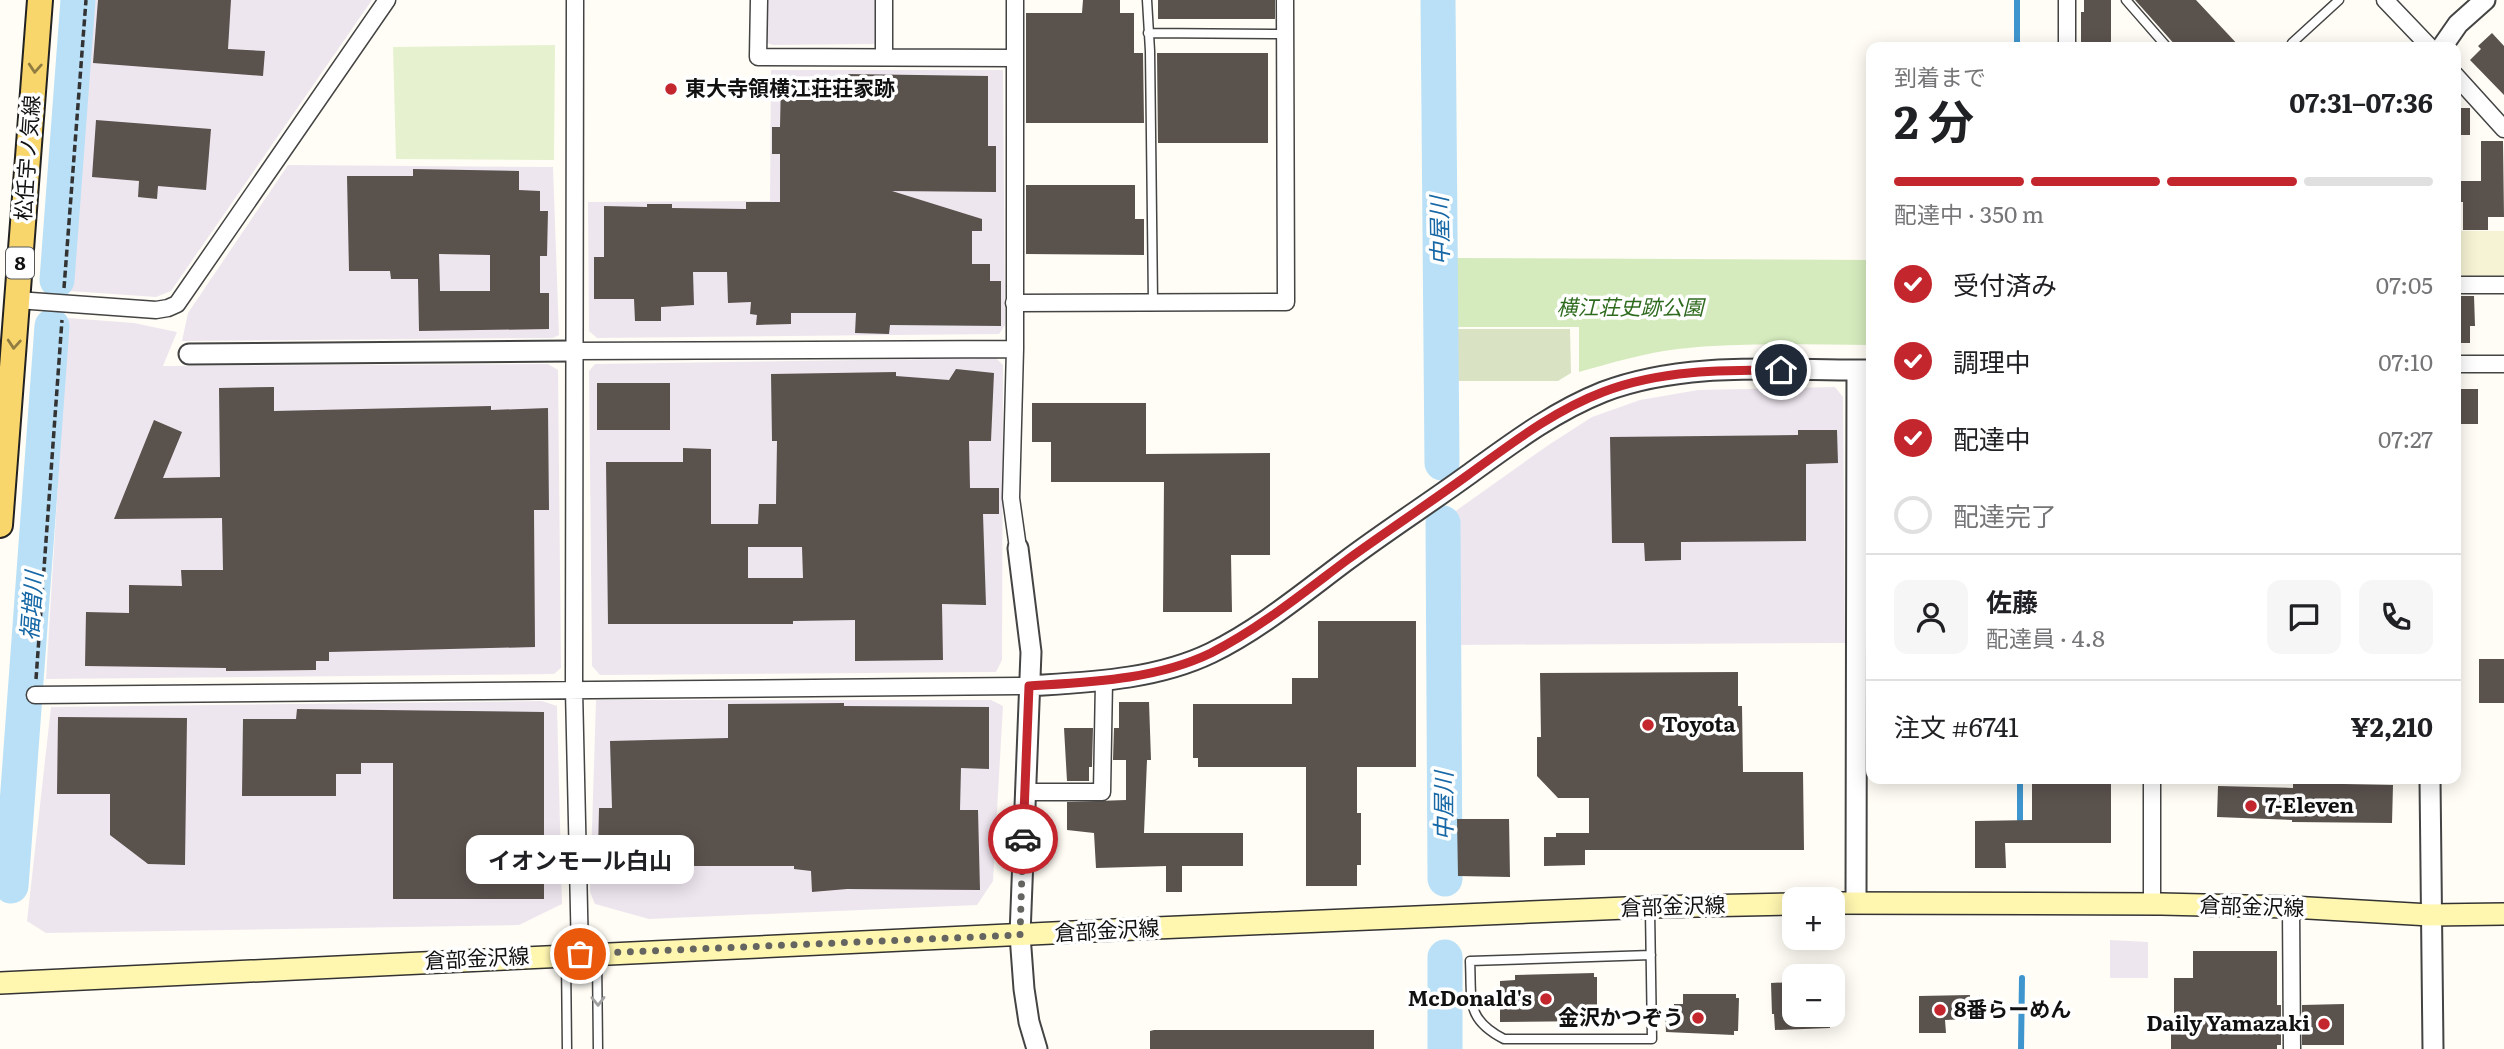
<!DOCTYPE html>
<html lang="ja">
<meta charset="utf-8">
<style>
:root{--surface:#fff;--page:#f6f6f6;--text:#202124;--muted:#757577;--line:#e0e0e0;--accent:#c4262e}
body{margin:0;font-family:Literata,"Noto Sans JP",serif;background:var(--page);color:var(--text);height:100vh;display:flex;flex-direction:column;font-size:26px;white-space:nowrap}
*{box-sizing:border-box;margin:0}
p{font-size:23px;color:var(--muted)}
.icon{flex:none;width:38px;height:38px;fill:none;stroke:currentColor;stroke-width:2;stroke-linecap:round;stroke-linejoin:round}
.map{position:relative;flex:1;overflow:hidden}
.drawer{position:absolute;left:1866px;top:42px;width:595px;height:742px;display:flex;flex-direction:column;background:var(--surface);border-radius:14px;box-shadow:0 4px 18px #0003}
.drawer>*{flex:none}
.tools{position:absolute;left:1782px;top:887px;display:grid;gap:14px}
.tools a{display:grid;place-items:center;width:63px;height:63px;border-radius:14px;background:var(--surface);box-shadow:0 4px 18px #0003;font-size:35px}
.pin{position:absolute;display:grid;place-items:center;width:60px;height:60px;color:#fff;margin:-30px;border:4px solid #fff;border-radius:50%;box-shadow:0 2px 7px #0007}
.courier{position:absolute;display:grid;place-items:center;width:70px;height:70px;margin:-35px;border:5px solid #c4262e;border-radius:50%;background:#fff;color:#222;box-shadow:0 2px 9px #0007}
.bubble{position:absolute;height:49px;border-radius:14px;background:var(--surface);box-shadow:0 4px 18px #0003;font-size:23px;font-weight:700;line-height:49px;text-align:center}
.summary em{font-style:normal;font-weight:700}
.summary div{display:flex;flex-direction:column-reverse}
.summary{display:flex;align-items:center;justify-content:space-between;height:119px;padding:0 28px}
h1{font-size:46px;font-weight:700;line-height:52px}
.bar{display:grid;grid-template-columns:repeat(4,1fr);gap:10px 7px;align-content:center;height:84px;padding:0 28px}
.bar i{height:9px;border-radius:5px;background:var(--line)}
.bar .on{background:var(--accent)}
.bar p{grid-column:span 4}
.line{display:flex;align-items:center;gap:18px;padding:0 28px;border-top:2px solid var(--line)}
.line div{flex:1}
.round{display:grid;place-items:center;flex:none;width:74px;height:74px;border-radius:14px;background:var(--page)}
ol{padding:0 28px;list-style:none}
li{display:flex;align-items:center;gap:21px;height:77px}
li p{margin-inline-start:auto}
li .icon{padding:7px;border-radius:50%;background:var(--accent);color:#fff;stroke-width:4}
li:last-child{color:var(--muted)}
li i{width:38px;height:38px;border:4px solid var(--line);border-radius:50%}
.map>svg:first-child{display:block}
.industrial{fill:#eee6ef}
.farmland{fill:#f6f3d4}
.green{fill:#d5ebbd}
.cemetery{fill:#d9e3c4}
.pitch{fill:#e6f2cf}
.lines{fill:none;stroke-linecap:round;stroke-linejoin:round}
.stream{stroke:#3f96cf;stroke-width:6}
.river{stroke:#b9e0f7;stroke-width:35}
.building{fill:#5a524d;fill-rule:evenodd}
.service-casing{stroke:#444;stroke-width:11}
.minor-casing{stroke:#444;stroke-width:19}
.tertiary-casing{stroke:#444;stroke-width:23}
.secondary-casing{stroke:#333;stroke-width:24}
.primary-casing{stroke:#222;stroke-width:28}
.path{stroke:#333;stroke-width:3.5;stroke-dasharray:7 3.5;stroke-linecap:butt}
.service{stroke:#fff;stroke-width:8}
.minor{stroke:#fff;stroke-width:16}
.tertiary{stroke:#fff;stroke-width:19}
.secondary{stroke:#fff6b0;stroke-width:21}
.primary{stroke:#f9d66b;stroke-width:24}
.oneway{stroke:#917d42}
.oneway2{stroke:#a0a0a0}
.done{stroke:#646461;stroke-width:7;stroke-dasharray:0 12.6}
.route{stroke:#c4262e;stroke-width:9}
.poi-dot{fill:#c4262e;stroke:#fff;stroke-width:2.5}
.labels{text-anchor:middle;stroke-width:7;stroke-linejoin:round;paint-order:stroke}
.shield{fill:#fff;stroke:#585858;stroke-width:2}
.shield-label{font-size:19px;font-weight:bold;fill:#111}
.poi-label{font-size:21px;font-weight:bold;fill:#111;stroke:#fff;text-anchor:start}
.street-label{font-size:21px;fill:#111;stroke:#fff}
.park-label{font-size:21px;font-style:italic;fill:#2f6b1f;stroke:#fff}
.water-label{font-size:23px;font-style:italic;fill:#1768a6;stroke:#fff}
</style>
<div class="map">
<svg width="2504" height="1049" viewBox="0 0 2504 1049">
<rect width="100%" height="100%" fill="#fffdf5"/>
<path class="industrial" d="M91,0H372L171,291L156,297L69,291Z
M765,0H879L880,44L773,45L764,42Z
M771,70H1003L1005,325L999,334L597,338L589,331L588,202L770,201Z
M288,165L553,167L559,335L553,338L182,341L188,313Z
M68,318L134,323L177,332L163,366L548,364L558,370L561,668L554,674L46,679Z
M996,358L1003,365L1002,660L996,672L600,675L592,666L589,371L595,364Z
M1835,387L1843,397L1845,643L1450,645V515L1547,446L1592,417L1640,400L1698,390Z
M596,700H991L1003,706L993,881L977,905L649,919L595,904L590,892Z
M542,701L557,706L562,904L519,925L46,933L27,921L51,707Z
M2110,940L2148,942V978H2110Z"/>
<path class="farmland" d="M2455,231H2504V277H2457Z"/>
<path class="green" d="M1455,258L1871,260V345C1807,345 1742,342 1678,349C1644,353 1611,363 1579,372V327H1455Z"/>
<path class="cemetery" d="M1455,329H1570L1571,373L1558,381H1455Z"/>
<path class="pitch" d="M555,45L554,160L396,159L393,47Z"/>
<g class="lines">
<path class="stream" d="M2017,0V47
M2020,779V825
M2021,1049L2022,978"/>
<path class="river" d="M1438,0L1442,463
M57,280L78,0
M1443,523L1445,879
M11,886L52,326
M1445,957V1049"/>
</g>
<path class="building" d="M98,0H231L228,49L265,51L263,76L93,63Z
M1083,0H1120V13H1134V53H1143L1144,123H1026V13H1082Z
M1158,0H1275V19H1158Z
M2084,0H2111V47H2081V12H2084Z
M2135,0H2196L2240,47H2177Z
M2492,33L2504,46V95L2470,60L2481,49L2478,46Z
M1157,53H1268V143H1158Z
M848,74L988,76V146H996V192L892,191L982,219V231H972V264H990V281H1001V326L890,325L889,334L855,333L856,313H791V324L756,325L757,315L750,314L751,302L728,303L727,272H693L694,305L661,307V321H635L634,299H594V257H604V206L647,207V204H672V208L746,209V202H780V154H772V127H780L781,81H848Z
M2455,108H2470V135H2455Z
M96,120L211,129L206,190L158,186L157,199L138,197L139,181L92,177Z
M2481,141H2503L2504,217H2488V230H2463V202H2456V181H2481Z
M413,169L519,171V190L540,191V211H548L547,256H540V293H549V329L419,331L418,279H391L390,271H349L347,176H413ZM439,254L490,255V291H440Z
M1026,185H1135V219H1144V255L1026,254Z
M2455,296H2474L2475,326H2470V343H2455Z
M956,369L994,373L991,441H969L970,488H999V514H983L986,605L942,604L943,660L855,661V620L793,621V624H608L606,462H683V448L711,449V524H758L759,504H776L777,441H772L771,374L896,372V376L949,380ZM748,547H802L803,578H748Z
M597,383H670V430H597Z
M274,387V411L491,406V410L548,408L549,510H534L535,647L329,652V661H316V670L226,671V668L85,666L86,612L129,613V585L182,586L181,570H223L222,518L114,519L154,420L182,432L163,478L220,477L219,388Z
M2455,389H2478V424H2455Z
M1032,403H1146V454L1270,453V555H1231L1232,612H1163L1164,482H1051V442H1032Z
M1798,430H1837L1838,463L1806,464V541L1681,542V560L1645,561L1644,543H1612L1610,437L1798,435Z
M1318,621H1416V767H1357V813H1361V865H1357V886H1306V767H1198V758H1193V704H1292V678H1318Z
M2479,659H2504V703H2479Z
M1738,672V706H1742L1743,772H1803L1804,850H1585V865L1544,866V837H1556V833H1589V798H1558L1537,776V737H1541L1540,673Z
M1119,702H1149L1151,760H1147L1144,833H1243V866H1182V892H1166V866L1096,868L1094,833L1067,830V802L1126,800V760H1113L1114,728H1119Z
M844,703V706L989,707V769L961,768L960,810H978L980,890L847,889L812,892L811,871L794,869V866H682V853L598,852L599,808H612L610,741L728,738V704Z
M297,709L544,712V899H393V763H361V774H336V796H242L243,719H296Z
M58,717L187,718L185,865L148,864L110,835V794H57Z
M1064,728H1093L1092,767H1089V781H1067Z
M2032,779H2111V843H2005L2006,868H1975V821L2032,820Z
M2293,783L2393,785L2392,823L2292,822V820L2217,817L2218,786L2293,788Z
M1457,819H1509L1510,877L1458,876Z
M2193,951H2277V1005H2281V1045H2277V1049H2171V1026H2174V978H2193Z
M1594,973V977H1597V1021L1500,1022V981L1515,980V975Z
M1794,982V1015H1830V1028L1775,1030L1774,1014H1772L1771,983Z
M1683,994H1736V998H1739L1738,1031H1734V1035L1666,1032L1665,1010H1674V1004H1683Z
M1970,995V1019L1945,1020L1946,1033H1919V996Z
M2344,1004V1045H2302V1005Z
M1154,1030H1374V1049H1150V1031Z"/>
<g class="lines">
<defs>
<path id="service" d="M1147,0L1150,51L1153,302
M2126,0L2167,47
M1148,33L1285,34
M2292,43L2339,0
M1650,910L1652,1039H1504C1465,1019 1472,1000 1470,961L1651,955
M566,957L567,1049
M597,957L598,1049"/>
<path id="minor" d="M575,0L574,690L580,954
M759,0L758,57L1015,58
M884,0V56
M1015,0V349L1011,498L1018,548
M2385,0L2430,47
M2067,47V0
M2455,75L2504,129
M2455,285H2504
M17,300L156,310L168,308L177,304L387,0
M1014,303L1286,302L1285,0
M573,351L1015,349
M2455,364H2504
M35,695L1029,686
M2152,779V904
M1025,792H1102L1104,681
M2291,907L2292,1049"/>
<path id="tertiary" d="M2442,47L2458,24L2485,0
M189,354L573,351
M1018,548L1031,652L1020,935L1024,989L1029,1022L1037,1049
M1029,686C1090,682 1155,680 1211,653C1260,629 1303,593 1346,561C1386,531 1428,504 1468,475C1511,444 1553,412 1603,392C1687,360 1783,371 1871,370
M2430,779L2433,1049
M1856,903L1857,370"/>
<path id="secondary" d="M1832,903L2161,904L2291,907L2430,915L2504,914
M0,983L1156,928L1650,907L1794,904"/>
<path id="primary" d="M0,525L40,0"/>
</defs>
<use href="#service" class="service-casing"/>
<use href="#minor" class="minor-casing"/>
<use href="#tertiary" class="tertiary-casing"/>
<use href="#secondary" class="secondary-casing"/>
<use href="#primary" class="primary-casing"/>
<path class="path" d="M64,288L86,0
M36,679L62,320"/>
<use href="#service" class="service"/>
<use href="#minor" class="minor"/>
<use href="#tertiary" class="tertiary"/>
<use href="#secondary" class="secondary"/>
<use href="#primary" class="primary"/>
</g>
<defs><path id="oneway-chevron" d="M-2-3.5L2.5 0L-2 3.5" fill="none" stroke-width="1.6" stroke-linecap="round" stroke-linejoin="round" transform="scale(1.75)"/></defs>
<g class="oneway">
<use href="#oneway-chevron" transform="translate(35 68) rotate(94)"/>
<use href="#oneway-chevron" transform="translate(14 344) rotate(94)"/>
</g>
<use class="oneway2" href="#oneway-chevron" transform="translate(598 1001) rotate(89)"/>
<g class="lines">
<path class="done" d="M580,954L1020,935L1023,839"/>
<path class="route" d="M1023,839L1029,686C1090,682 1155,680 1211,653C1260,628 1303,593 1347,560C1387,531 1428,504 1468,475C1511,444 1553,411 1603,392C1660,370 1722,370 1781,370"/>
</g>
<g class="poi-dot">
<circle cx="671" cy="89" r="7"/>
<circle cx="1648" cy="725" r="7"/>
<circle cx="2251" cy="806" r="7"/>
<circle cx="1546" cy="999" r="7"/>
<circle cx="1940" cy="1010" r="7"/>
<circle cx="1698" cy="1018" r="7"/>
<circle cx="2324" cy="1024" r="7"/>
</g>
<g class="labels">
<rect class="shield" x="6" y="247.5" width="28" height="31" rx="5"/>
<g class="shield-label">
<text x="20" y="270">8</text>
</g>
<g class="poi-label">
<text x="685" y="96">東大寺領横江荘荘家跡</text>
<text x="1662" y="732">Toyota</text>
<text x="2265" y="813">7-Eleven</text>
<text x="1532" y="1006" text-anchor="end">McDonald's</text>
<text x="1954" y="1017">8番らーめん</text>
<text x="1684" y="1025" text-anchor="end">金沢かつぞう</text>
<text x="2310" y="1031" text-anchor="end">Daily Yamazaki</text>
</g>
<g class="street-label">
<text transform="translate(28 158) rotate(-86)" y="7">松任宇ノ気線</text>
<text transform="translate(1673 907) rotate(-2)" y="7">倉部金沢線</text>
<text transform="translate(2252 907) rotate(2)" y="7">倉部金沢線</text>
<text transform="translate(1107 931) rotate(-3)" y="7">倉部金沢線</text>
<text transform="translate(477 959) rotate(-3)" y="7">倉部金沢線</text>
</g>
<g class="park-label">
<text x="1630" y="315">横江荘史跡公園</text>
</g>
<g class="water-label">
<text transform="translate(1440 231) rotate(-91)" y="8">中屋川</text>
<text transform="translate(32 606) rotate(-86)" y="8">福増川</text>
<text transform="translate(1444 806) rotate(-90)" y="8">中屋川</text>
</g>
</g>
</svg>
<div class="tools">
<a>+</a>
<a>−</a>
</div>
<div class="pin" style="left:580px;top:954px;background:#ea580c"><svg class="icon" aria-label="bag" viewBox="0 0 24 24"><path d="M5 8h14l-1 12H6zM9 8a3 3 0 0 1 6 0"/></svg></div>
<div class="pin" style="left:1781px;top:370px;background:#1f2937"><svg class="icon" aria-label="home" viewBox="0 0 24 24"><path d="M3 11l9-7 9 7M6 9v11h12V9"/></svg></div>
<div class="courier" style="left:1023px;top:839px"><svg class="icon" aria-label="car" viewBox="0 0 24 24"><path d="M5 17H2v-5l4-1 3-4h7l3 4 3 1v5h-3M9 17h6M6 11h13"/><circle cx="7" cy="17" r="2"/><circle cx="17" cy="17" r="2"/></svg></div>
<div class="bubble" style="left:466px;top:835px;width:228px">イオンモール白山</div>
<section class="drawer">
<div class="summary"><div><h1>2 分</h1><p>到着まで</p></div><em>07:31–07:36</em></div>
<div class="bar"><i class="on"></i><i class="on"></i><i class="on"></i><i></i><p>配達中 · 350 m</p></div>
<ol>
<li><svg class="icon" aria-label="check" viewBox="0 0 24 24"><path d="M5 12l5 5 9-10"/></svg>受付済み<p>07:05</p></li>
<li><svg class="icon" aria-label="check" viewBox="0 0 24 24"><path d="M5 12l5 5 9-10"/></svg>調理中<p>07:10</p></li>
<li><svg class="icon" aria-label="check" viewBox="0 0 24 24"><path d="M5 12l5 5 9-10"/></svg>配達中<p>07:27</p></li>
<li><i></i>配達完了</li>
</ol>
<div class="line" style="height:126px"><a class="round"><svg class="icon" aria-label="person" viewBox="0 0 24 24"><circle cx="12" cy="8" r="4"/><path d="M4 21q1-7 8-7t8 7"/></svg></a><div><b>佐藤</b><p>配達員 · 4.8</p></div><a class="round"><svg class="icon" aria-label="chat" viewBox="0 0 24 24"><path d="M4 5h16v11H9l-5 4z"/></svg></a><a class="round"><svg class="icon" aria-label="phone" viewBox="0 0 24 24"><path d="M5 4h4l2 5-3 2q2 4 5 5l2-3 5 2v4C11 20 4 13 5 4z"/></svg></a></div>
<div class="line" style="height:91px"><div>注文 #6741</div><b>¥2,210</b></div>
</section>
</div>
